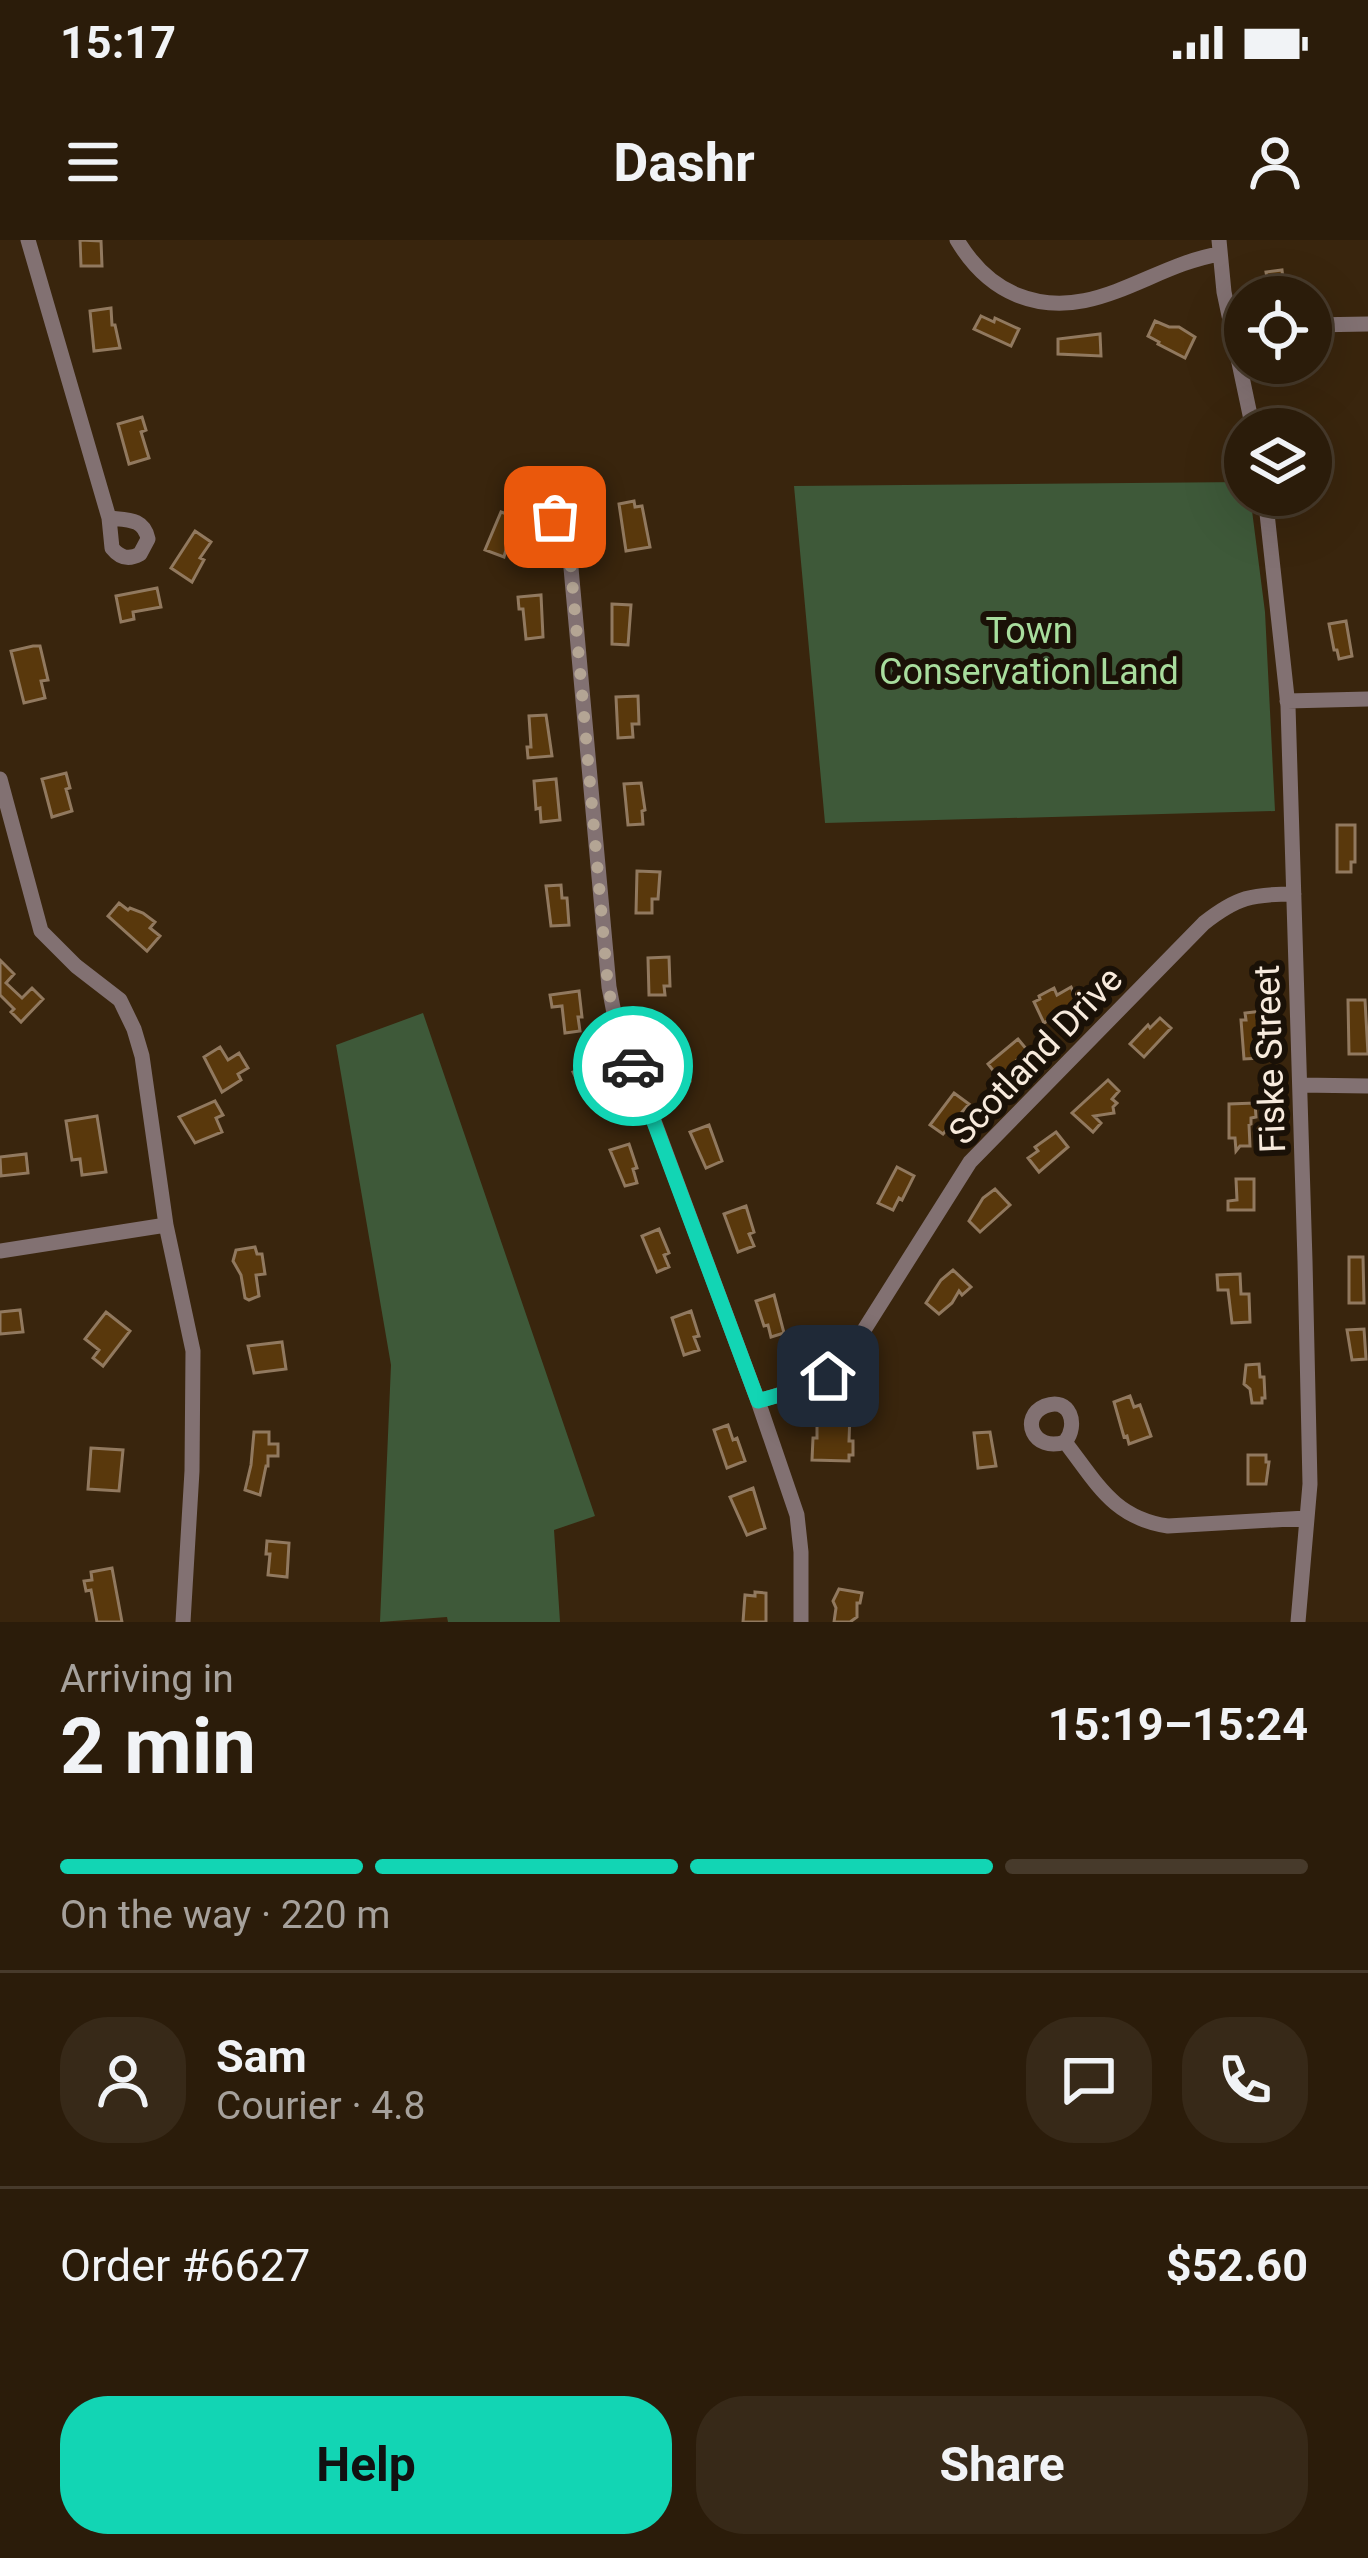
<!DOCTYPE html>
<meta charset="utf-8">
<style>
:root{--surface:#2b1c0a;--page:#372918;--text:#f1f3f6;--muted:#a6a19c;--line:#473a2b;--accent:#12d5b4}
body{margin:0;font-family:Roboto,sans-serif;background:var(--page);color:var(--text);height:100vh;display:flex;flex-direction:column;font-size:45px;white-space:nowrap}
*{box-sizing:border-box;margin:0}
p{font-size:39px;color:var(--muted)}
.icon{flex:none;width:66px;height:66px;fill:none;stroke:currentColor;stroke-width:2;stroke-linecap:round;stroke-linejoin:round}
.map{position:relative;height:1382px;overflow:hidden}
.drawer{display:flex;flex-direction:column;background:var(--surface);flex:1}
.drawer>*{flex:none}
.tools{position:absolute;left:1224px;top:36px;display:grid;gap:24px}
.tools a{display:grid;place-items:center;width:108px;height:108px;border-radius:50%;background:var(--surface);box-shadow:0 12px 48px #0002,0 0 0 3px var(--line);font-size:60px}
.pin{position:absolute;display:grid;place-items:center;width:102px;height:102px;color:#fff;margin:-51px;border-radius:24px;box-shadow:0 6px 18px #0006}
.courier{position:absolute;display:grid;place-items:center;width:120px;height:120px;margin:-60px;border:9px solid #12d5b4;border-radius:50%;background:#fff;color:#222;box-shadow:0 3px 15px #0007}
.summary em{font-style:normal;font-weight:700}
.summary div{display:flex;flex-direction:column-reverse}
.summary{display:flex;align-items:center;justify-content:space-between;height:204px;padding:0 60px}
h1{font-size:78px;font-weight:700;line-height:90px}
.bar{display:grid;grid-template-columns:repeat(4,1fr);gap:18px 12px;align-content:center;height:144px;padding:0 60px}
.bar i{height:15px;border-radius:9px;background:var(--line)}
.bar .active{background:var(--accent)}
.bar p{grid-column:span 4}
.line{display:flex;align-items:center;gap:30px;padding:0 60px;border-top:3px solid var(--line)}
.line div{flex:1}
.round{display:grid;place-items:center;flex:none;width:126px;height:126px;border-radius:48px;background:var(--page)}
.button{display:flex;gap:24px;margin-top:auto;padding:24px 60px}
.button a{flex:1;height:138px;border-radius:48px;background:var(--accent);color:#111;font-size:48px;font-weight:700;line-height:138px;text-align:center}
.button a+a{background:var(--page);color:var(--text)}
.status{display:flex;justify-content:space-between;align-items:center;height:84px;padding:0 60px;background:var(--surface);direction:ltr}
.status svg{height:33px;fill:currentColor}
header{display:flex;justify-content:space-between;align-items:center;height:156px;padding:0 60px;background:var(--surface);font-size:54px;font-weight:700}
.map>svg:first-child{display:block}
.green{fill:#3e5939}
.building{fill:#59380c;stroke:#91795f;stroke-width:3}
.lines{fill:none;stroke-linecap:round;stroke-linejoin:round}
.minor{stroke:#827172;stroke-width:15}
.done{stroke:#b4a594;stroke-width:12;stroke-dasharray:0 21.6}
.route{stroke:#12d5b4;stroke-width:15}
.labels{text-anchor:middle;stroke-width:12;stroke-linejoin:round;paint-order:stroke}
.park-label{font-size:36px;fill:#a8dd9d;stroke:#1a1107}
.street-label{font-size:36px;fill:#f7eadc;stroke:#1a1107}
</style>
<div class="status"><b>15:17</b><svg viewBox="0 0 49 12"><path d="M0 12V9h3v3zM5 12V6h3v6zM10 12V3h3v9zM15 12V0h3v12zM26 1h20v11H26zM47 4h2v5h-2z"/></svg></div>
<header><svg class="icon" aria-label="menu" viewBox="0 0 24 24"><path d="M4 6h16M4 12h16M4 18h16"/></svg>Dashr<svg class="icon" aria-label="person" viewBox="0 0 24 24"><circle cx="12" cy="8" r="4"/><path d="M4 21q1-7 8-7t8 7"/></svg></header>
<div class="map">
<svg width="1368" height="1382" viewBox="0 0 1368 1382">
<rect width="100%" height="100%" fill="#39250d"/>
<path class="green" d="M1245,242V255H1250L1265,372L1275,571L825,583L794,246Z
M423,773L595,1276L554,1290L560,1382H448L447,1377L380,1382L391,1125L336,805Z"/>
<path class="building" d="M80,0L101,1L102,26H81Z
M1282,30L1285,57H1257L1256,45L1268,43L1266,32Z
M111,68L112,85H115L120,108L94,111L90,71Z
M981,76L994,82L995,78L1019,89L1011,106L974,89Z
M1155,81L1169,87H1179L1195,97L1185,118L1158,104L1159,102L1148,96Z
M1100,94L1101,116L1058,114V99Z
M1268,123H1298L1302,135L1274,143Z
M142,177L146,190L141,192L149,218L129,224L118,184Z
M634,261L635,267L642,266L650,307L626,311L619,264Z
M501,272L515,277L504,317L485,310Z
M195,291L211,302L200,318L204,320L192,342L171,328Z
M157,348L161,367L133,372L134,379L121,382L116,356Z
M541,355L543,397L526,399L523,369H519L518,357Z
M612,364L631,365L628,405L612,404Z
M1346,381L1352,416L1339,419L1337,410H1334L1329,384Z
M33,406H40L48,440L41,441L45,458L24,463L11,411Z
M638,456L639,484H632L633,497L618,498L616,457Z
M546,475L552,516L528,518L527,507H531L529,476Z
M66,533L70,548L66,549L72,571L52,577L42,539Z
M556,539L560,580L541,582L540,568L536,569L534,541Z
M641,543L645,570L642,571L643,584L628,585L624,544Z
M1337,585H1355V622H1351V632H1337Z
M637,631L660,632L658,659H652V673H636Z
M561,645L562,658H567L569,685L551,686L546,646Z
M119,663L128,670L130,668L143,673L155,682L150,688L160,696L147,711L108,676Z
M669,717L670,746H664L665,755H649L648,718Z
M0,720L14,734L6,743L22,758L32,748L43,759L21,782L11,772L14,769L0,755Z
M1071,747L1078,762L1044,783L1034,762L1040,759L1039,756L1054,748L1057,755Z
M579,751L582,777H578L580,791L565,793L562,766L552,767L550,755Z
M1348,760H1365L1368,814H1349Z
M1263,771L1265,786H1259L1261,818L1244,819L1241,780H1246L1245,773Z
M1160,778L1171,788L1144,817L1130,804L1148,785L1150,788Z
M1018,799L1028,811L1017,820L1020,823L999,838L988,824Z
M681,803L690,841L675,844L664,807Z
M220,807L228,820L239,813L248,828L238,834L241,840L222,852L204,817Z
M596,823L607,849L603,850L608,862L594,868L589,855L585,857L573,832Z
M1108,840L1119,851L1112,859L1117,863L1113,867L1114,873L1094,876L1101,883L1093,892L1072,873Z
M954,853L969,864L943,894L930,885Z
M215,861L223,875L216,878L222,892L195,903L179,877Z
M1255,863L1256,877L1251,878V884L1249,885L1250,906H1240L1236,911L1235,898H1229V864Z
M97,876L106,932L82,935L80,919L72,920L66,881Z
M709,885L722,921L706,928L690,892Z
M1056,892L1068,907L1039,932L1028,918L1038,911L1035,907Z
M629,904L637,928L633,929L637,943L625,946L610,910Z
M26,914L28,933L1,936L0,917Z
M897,927L914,936L902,960L899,958L893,970L878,963Z
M1236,939H1254V970H1228V961L1237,960Z
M995,949L1010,965L980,992L969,981L983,958Z
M746,966L754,992L749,994L754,1006L738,1012L724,974Z
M659,989L669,1013L664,1015L669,1027L657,1032L642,996Z
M255,1007L257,1014H262L265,1034L256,1035L259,1056L249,1060L245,1058L241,1035L233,1021L236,1010Z
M1349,1017H1363L1364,1063H1349Z
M953,1030L971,1047L962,1055L959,1051L952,1063L939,1074L926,1063L941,1040Z
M1240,1034L1241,1054H1249L1250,1082L1232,1083L1228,1050H1218L1217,1035Z
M774,1055L784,1093L771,1097L768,1085L764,1086L756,1061Z
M20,1070L23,1092L0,1094V1072Z
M691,1071L699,1096L694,1097L699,1110L684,1115L672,1078Z
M106,1072L130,1091L103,1126L93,1118L99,1110L85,1099Z
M1364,1089L1366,1119L1352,1120L1347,1090Z
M282,1102L286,1129L254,1133L248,1106Z
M1259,1124L1260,1137H1264L1265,1158H1262V1163H1252L1250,1149L1244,1144L1246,1125Z
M1130,1156L1134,1167L1140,1165L1151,1196L1129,1204L1127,1196L1124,1197L1114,1162Z
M817,1173L850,1174L849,1201H853V1215H849V1221L812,1220L813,1198H817Z
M728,1185L733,1200L737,1198L745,1221L727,1228L714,1190Z
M254,1192H269V1204H278V1216H268V1226H266L260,1255L245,1250L251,1225Z
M990,1192L996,1226L978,1228L974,1193Z
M91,1208L123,1210L119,1251L88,1249Z
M1248,1215H1266V1222H1269L1266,1244H1248Z
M753,1248L765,1288L747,1295L730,1257Z
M267,1301L289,1303L287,1337L268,1335L270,1314H266Z
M112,1328L122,1382H97L91,1350L86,1351L84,1341L92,1340L91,1332Z
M839,1349L862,1353L860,1363H857V1377L850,1382H834L836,1368L833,1361Z
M755,1352L766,1353V1382H743L745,1355L755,1356Z"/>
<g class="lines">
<path class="minor" d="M28,0L109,278L112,308C120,318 129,320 140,314L148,299C144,278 127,280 109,278
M957,0C972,25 990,44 1017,55C1091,85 1150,25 1220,14
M1219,0L1224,52L1253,189
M1311,85L1368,84
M1265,255L1288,466L1305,1021L1310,1244L1298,1382
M546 295a22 22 0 1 1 44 0a22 22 0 1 1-44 0Z
M570,317L609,747L614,773L758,1161L797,1275L801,1312V1382
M1287,461L1368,459
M0,539L41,691L76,726L120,760L134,789L142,816L166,985L193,1111L192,1231L183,1382
M1300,845L1368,846
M0,1011L166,985
M758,1161C795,1150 819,1144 847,1117L970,922L1204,683C1237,657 1252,654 1294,654
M1065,1202C1033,1213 1019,1177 1045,1166C1070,1156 1079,1185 1065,1202C1097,1243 1113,1278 1168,1286L1307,1278"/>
</g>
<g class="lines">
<path class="done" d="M555,277C539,294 547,314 570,317L608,747L614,773L633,826"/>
<path class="route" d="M633,826L758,1161L804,1148L828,1136"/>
</g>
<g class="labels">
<g class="park-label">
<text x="1029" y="403">Town<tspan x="1029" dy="41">Conservation Land</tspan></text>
</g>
<g class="street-label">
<text transform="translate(1035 815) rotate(-46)" y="13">Scotland Drive</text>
<text transform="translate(1269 819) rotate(-92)" y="13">Fiske Street</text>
</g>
</g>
</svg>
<div class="tools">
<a><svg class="icon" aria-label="locate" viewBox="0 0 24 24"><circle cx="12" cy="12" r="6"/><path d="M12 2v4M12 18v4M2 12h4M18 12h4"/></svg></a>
<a><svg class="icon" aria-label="layers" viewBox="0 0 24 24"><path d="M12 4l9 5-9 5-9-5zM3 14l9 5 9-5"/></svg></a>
</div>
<div class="pin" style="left:555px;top:277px;background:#ea580c"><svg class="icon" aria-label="bag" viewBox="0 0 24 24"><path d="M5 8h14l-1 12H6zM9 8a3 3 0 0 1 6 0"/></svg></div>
<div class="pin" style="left:828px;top:1136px;background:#1f2937"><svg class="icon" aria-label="home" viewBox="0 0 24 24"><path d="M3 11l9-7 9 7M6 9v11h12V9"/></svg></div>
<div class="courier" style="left:633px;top:826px"><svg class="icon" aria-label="car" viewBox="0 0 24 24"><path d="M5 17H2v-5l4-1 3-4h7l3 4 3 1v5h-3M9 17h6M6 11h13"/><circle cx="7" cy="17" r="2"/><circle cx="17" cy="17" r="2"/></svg></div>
</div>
<section class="drawer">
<div class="summary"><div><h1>2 min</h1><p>Arriving in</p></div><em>15:19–15:24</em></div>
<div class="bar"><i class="active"></i><i class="active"></i><i class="active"></i><i></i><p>On the way · 220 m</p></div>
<div class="line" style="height:216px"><a class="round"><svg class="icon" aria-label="person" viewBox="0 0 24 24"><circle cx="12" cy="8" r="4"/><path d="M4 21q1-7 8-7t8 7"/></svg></a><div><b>Sam</b><p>Courier · 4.8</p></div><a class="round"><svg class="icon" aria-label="chat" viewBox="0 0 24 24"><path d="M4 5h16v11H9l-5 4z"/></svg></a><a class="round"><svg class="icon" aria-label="phone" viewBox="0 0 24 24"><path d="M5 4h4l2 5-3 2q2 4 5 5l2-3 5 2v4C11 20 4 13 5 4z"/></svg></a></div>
<div class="line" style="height:156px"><div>Order #6627</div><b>$52.60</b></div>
<div class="button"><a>Help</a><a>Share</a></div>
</section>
